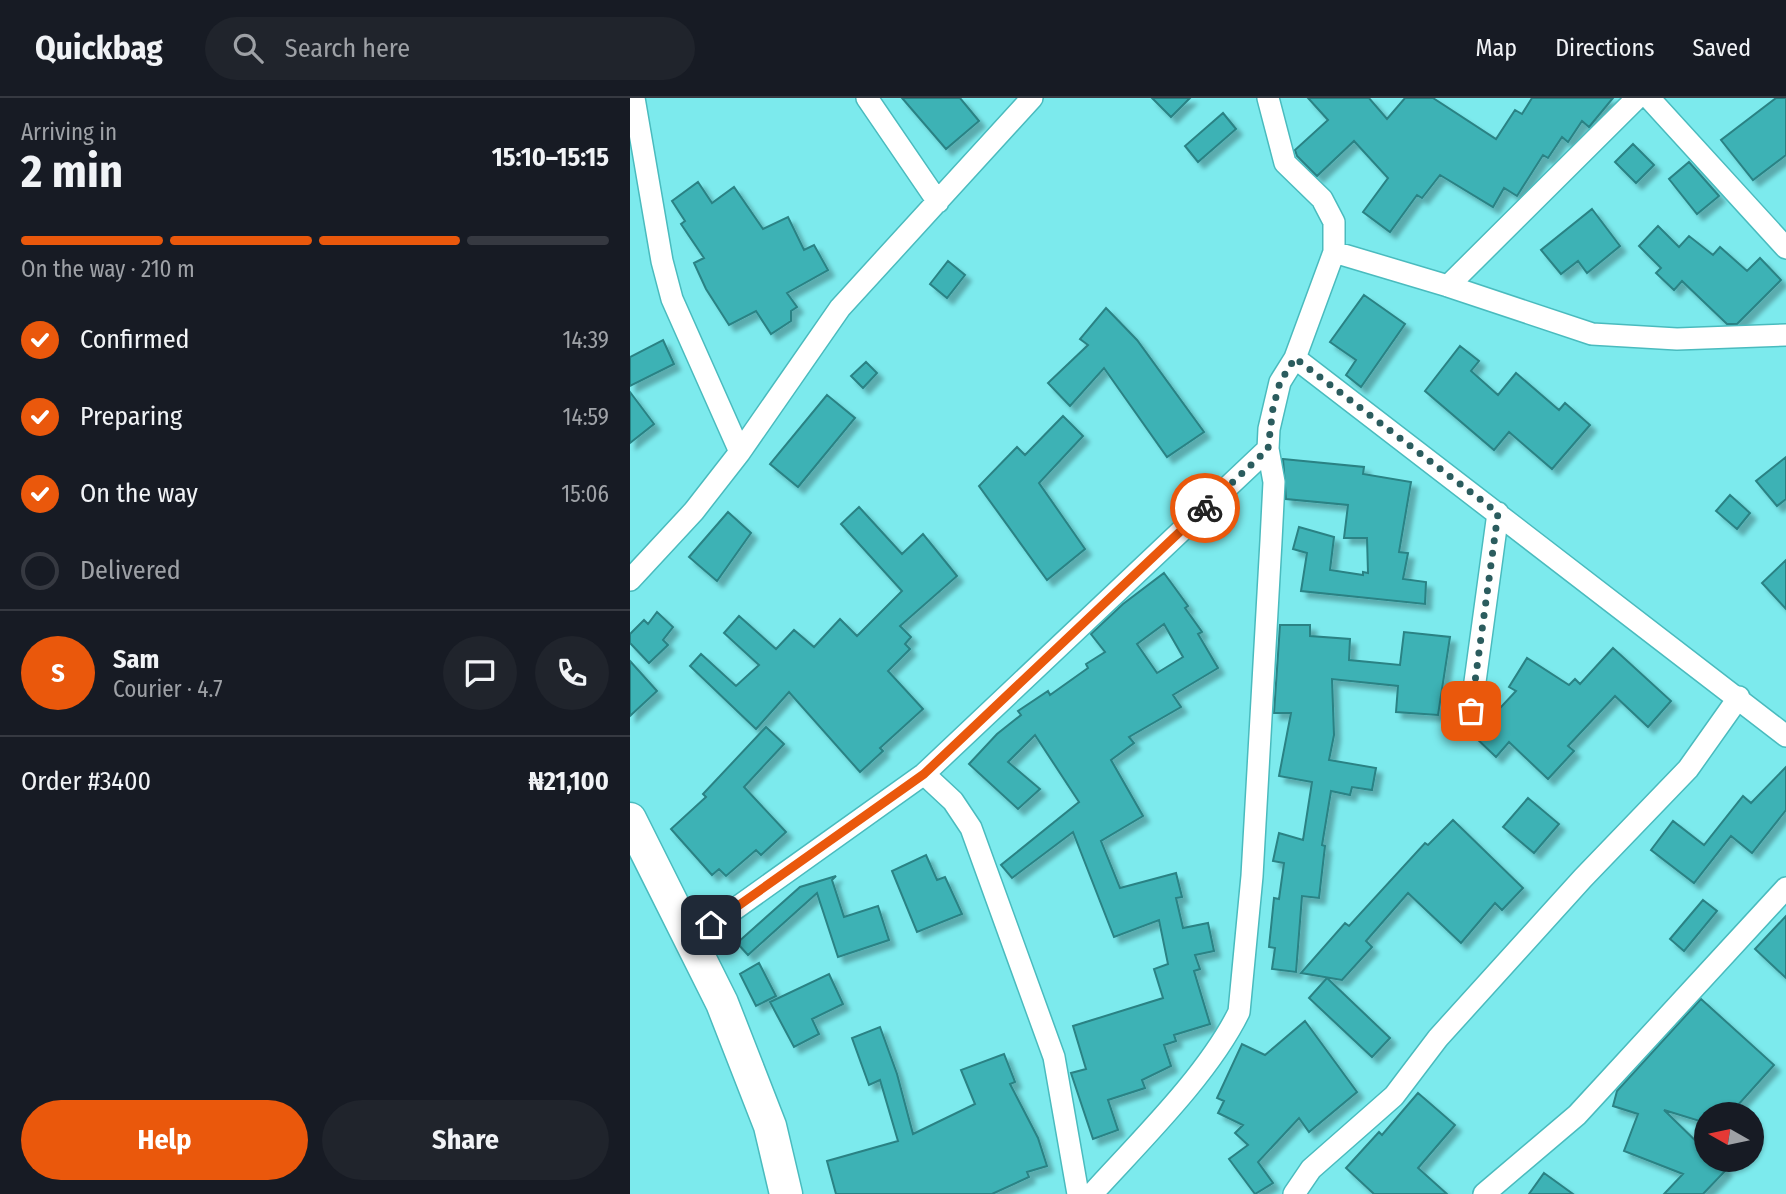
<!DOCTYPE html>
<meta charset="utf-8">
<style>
:root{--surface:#171b24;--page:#20242c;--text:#f1f3f6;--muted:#9ea1a6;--line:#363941;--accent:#ea580c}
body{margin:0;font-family:"Fira Sans Condensed",sans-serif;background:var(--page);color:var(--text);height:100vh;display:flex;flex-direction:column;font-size:26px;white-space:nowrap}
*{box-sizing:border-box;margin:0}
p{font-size:23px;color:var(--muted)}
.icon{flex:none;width:38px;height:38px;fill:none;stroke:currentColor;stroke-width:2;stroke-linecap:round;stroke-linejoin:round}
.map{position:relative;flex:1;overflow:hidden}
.drawer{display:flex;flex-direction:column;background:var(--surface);width:630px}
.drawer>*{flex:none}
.needle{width:46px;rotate:279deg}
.tools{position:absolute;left:1064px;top:1004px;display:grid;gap:14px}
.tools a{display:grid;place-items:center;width:70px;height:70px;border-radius:50%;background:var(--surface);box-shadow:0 2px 5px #0004;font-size:35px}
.pin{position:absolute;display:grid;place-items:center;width:60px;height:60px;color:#fff;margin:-30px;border-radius:14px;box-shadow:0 4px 10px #0006}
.courier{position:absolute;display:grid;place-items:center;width:70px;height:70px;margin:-35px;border:5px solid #ea580c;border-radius:50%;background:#fff;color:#222;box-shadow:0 2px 9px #0007}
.head em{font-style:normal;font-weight:700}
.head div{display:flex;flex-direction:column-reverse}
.head{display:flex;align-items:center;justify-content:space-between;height:119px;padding:0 21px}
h1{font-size:46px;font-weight:700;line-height:52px}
.bar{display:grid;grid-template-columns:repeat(4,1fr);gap:10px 7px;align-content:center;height:84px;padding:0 21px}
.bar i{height:9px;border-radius:5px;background:var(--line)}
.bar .current{background:var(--accent)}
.bar p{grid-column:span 4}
.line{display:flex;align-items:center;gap:18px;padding:0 21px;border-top:2px solid var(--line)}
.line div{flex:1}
.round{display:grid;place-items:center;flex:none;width:74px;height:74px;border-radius:37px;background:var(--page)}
ol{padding:0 21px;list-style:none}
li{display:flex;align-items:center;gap:21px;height:77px}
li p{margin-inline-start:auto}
li .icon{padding:7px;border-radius:50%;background:var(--accent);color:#fff;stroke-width:4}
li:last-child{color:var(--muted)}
li i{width:38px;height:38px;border:4px solid var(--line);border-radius:50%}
.primary-button{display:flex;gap:14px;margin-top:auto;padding:14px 21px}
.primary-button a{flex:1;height:80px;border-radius:42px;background:var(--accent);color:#fff;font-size:28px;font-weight:700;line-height:80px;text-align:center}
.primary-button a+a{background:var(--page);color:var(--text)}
header{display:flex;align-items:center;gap:42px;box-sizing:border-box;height:98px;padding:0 35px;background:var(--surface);border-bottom:2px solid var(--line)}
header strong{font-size:33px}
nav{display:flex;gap:38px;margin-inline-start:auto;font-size:24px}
.search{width:490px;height:63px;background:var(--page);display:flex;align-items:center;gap:18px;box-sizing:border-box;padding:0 24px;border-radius:38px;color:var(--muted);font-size:26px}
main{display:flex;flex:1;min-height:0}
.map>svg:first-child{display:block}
.building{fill:#3eb2b5;stroke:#2a8284;stroke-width:2;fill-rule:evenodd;filter:url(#shadow)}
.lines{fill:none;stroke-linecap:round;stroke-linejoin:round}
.street-casing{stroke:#4abbbe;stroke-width:24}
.secondary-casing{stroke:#4abbbe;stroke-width:35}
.street{stroke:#fff;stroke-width:21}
.secondary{stroke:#fff;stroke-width:32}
.done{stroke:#2b5c5e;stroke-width:7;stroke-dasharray:0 12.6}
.route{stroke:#ea580c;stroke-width:9}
</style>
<header>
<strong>Quickbag</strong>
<div class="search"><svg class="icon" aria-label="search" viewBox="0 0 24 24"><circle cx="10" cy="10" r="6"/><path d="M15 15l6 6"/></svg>Search here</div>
<nav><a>Map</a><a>Directions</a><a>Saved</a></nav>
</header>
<main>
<section class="drawer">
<div class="head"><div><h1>2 min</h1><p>Arriving in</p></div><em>15:10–15:15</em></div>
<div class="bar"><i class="current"></i><i class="current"></i><i class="current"></i><i></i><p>On the way · 210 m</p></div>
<ol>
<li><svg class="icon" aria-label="check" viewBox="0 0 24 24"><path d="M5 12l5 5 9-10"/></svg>Confirmed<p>14:39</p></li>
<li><svg class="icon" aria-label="check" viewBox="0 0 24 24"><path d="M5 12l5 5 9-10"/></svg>Preparing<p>14:59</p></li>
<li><svg class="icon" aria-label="check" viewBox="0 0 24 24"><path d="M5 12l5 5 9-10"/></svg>On the way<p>15:06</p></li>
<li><i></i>Delivered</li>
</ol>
<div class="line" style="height:126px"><b class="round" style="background:var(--accent);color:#fff">S</b><div><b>Sam</b><p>Courier · 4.7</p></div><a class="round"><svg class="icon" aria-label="chat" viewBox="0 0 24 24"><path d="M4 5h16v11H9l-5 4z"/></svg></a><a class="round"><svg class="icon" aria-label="phone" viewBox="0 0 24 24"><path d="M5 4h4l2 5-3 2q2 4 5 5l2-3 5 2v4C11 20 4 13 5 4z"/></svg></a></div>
<div class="line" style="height:91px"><div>Order #3400</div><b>₦21,100</b></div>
<div class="primary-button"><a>Help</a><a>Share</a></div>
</section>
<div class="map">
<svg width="1156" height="1096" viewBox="0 0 1156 1096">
<defs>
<filter id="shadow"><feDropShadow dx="6" dy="6" stdDeviation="2" flood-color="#0004"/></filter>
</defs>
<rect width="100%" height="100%" fill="#7ceaed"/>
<path class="building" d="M272,0H330L349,23L316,51Z
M522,0H560L541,19Z
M678,0H739L757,21L775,0H803L866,41L885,12L892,16L902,0H983L959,29L952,23L938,44L932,39L918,60L913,57L887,98L874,90L863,109L810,77L792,100L787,97L760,134L733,114L758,80L724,43L687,78L667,58L665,52L698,22Z
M1146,0H1156V57L1123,82L1091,42Z
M593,15L606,31L568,64L555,48Z
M1003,46L1024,67L1006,85L985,64Z
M1059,64L1089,98L1067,116L1039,81Z
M68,84L82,105L104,89L133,131L158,119L174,152L184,147L198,172L157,195L167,209L161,213V223L141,236L126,213L99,227L76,191L64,165L74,160L51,126L55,123L42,103Z
M962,111L990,148L957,175L948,163L931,176L911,152Z
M1028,128L1049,149L1059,138L1083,157L1090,149L1117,173L1130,160L1151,182L1107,226H1097L1052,183L1044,192L1026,175L1031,170L1009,148Z
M318,163L335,177L317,200L300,186Z
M734,197L775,226L731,289L716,277L726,262L700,244Z
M476,210L507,242L574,334L537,359L474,270L440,308L418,285L458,247L450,241Z
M33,242L44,266L0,288V259Z
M830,248L849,263L841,273L868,297L886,275L929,312L935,305L960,327L922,371L879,334L864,352L795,293Z
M236,264L247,275L233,290L221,278Z
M0,294L24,326L0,345Z
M197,297L225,320L168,389L140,366Z
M433,318L453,338L409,385L455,451L417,482L349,388L387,349L395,357Z
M1156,359V401L1147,408L1126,383Z
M653,361L734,369L733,376L781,384L769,454L778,455L773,481L796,484L795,506L671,493L677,455L663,451L669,429L704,439L700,472L733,477V474L738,475L737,440H714L718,407L656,401Z
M1100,397L1120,415L1107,431L1086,413Z
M229,409L272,456L293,436L327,478L270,528L281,539L275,546L280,551L258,573L293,611L250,650L253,653L230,674L159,594L126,631L60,568L71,556L106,588L129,567L94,535L109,518L146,551L164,532L184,549L210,521L227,538L272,493L211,426Z
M98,414L121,435L87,483L59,459Z
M1156,462V511L1132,485Z
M534,475L558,508L555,510L572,534L568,536L588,570L543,597L551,609L499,639L504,645L481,662L513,718L471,743L490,790L546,775L552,799L546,800L553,830L578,825L584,853L565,857L570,871L564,873L580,926L544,937L546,943L534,947L541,968L512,982L515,990L478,1002L488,1032L463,1041L441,975L456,971L443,928L533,900L524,871L538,866L529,822L484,839L443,734L382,780L371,767L449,704L405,637L378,664L410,691L388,711L339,666L367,636L391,617L388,613L418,593L420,597L458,570L456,566L475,554L461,536L493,506ZM534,526L553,559L527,575L507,546Z
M27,514L43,529L33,542L38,547L19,565L0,545V536L14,522L18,526Z
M650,527H680V538L720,541L719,562L770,567L774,534L820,539L808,617L766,614L768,588L702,581L704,637L699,662L746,670L742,692L722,689L720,697L701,693L692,747L695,748L689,800L672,798L666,874L642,871L645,850L639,849L644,800L649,801L654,765L643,763L649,735L673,742L682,684L649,678L661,615H644Z
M983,550L1041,603L1018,629L985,598L938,648L944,653L918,681L879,644L866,659L844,638L886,593L879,589L897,560L939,587L945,581L950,586Z
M0,563L27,593L0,618Z
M136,629L154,646L114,689L156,734L131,757L126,752L96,778L89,771L82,777L41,731L76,699L73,696Z
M1156,669V712L1122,755L1101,738L1064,785L1021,752L1043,723L1074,747L1113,698L1121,705Z
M898,700L929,726L904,755L873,729Z
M823,722L893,790L872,812L865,805L831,845L778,795L736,843L742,849L712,882L671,875L715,825L719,828L795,745L798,747Z
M296,757L307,782L315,779L332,816L287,834L262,773Z
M206,778L202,782L214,819L248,808L259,842L208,859L187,795L118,857L107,845L170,789Z
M1073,802L1087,813L1054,853L1040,841Z
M1156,818V880L1125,851Z
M129,865L146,898L126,908L110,876Z
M199,876L213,906L182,921L189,936L164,949L140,904Z
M697,880L760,940L742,959L679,900Z
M1071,901L1144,967L1099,1017H1076V1025L1034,1012L1076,1053V1062H1086L1096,1072L1073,1096H1034L1053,1076L994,1053L1008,1016L983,1008L987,993Z
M675,923L727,994L679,1034L669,1020L628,1064L643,1085L625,1096L599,1061L618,1047L605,1035L613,1027L588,1015L594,1003L587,1000L612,946L635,957Z
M250,929L267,976L283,1036L345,1006L331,972L374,956L385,984L380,986L408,1040L417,1068L397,1074L399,1079L362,1096H206L197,1063L268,1043L250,982L239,987L222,940Z
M788,995L825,1027L788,1070L817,1096H744L716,1070L749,1034L752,1037Z
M914,1075L943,1096H899Z"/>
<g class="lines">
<defs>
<path id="street" d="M4,0L32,163L42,201L110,354
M237,0L308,104
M1019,0L1156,150
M704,154L818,188L962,236L1047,241L1156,237
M818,188L1007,0
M665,260L1156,638
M0,482L64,413L110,354L210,210L402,0
M841,613L868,415
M294,676L323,703L341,730L424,959L448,1096
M60,843L294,676L638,351
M462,1096C510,1043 578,977 609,914L622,778L641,443L644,384L638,351L639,331L650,284L665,260L704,154V124L692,101L655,65L638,0
M664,1096L681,1071L764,998L808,940L953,780L1058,671L1109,599
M854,1096L947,1017L1156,790"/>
<path id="secondary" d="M0,721L92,905L140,1028L156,1096"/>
</defs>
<use href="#street" class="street-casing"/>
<use href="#secondary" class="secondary-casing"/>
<use href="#street" class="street"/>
<use href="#secondary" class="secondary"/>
</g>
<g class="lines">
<path class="done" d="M575,410L638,351L643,310L650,284L665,260L868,415L841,613"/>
<path class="route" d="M81,827L294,676L575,410"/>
</g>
</svg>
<div class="tools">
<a><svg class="needle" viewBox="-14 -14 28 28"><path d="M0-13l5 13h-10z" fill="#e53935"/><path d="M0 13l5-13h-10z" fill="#9ea1a6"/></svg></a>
</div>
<div class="pin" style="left:841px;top:613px;background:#ea580c"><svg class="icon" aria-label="bag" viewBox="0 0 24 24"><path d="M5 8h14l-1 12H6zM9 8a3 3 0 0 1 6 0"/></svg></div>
<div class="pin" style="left:81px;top:827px;background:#1f2937"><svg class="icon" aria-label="home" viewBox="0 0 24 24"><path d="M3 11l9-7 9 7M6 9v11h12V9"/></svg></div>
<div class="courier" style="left:575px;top:410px"><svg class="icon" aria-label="bike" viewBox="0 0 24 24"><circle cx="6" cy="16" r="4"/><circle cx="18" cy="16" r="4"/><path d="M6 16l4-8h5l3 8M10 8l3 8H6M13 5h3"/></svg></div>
</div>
</main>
